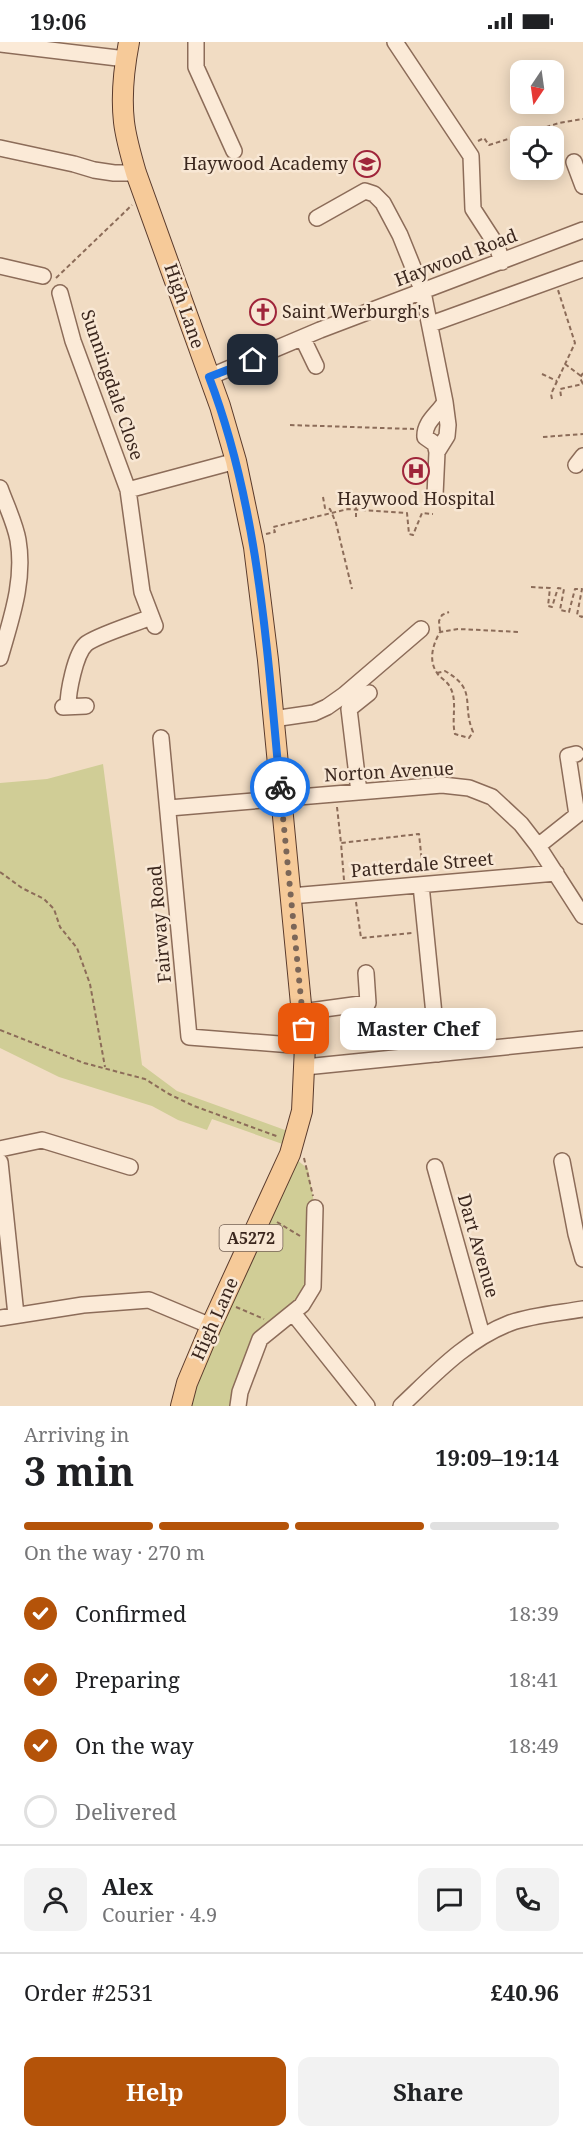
<!DOCTYPE html>
<meta charset="utf-8">
<style>
:root{--surface:#fff;--page:#f2f2f2;--text:#202124;--muted:#757577;--line:#e0e0e0;--accent:#b45309}
body{margin:0;font-family:"Noto Serif",serif;background:var(--page);color:var(--text);height:100vh;display:flex;flex-direction:column;font-size:22px;white-space:nowrap}
*{box-sizing:border-box;margin:0}
p{font-size:20px;color:var(--muted)}
.icon{flex:none;width:33px;height:33px;fill:none;stroke:currentColor;stroke-width:2;stroke-linecap:round;stroke-linejoin:round}
.map{position:relative;height:1364px;overflow:hidden}
.drawer{display:flex;flex-direction:column;background:var(--surface);flex:1}
.drawer>*{flex:none}
.needle{width:39px;rotate:193deg}
.buttons{position:absolute;left:510px;top:18px;display:grid;gap:12px}
.buttons a{display:grid;place-items:center;width:54px;height:54px;border-radius:12px;background:var(--surface);box-shadow:0 3px 15px #0003;font-size:30px}
.pin{position:absolute;display:grid;place-items:center;width:51px;height:51px;color:#fff;margin:-26px;border-radius:12px;box-shadow:0 3px 9px #0006}
.courier{position:absolute;display:grid;place-items:center;width:60px;height:60px;margin:-30px;border:4px solid #1a73e8;border-radius:50%;background:#fff;color:#222;box-shadow:0 2px 8px #0007}
.bubble{position:absolute;height:42px;border-radius:12px;background:var(--surface);box-shadow:0 3px 15px #0003;font-size:20px;font-weight:700;line-height:42px;text-align:center}
.headline em{font-style:normal;font-weight:700}
.headline div{display:flex;flex-direction:column-reverse}
.headline{display:flex;align-items:center;justify-content:space-between;height:102px;padding:0 24px}
h1{font-size:39px;font-weight:700;line-height:45px}
.bar{display:grid;grid-template-columns:repeat(4,1fr);gap:9px 6px;align-content:center;height:72px;padding:0 24px}
.bar i{height:8px;border-radius:4px;background:var(--line)}
.bar .current{background:var(--accent)}
.bar p{grid-column:span 4}
.line{display:flex;align-items:center;gap:15px;padding:0 24px;border-top:2px solid var(--line)}
.line div{flex:1}
.round{display:grid;place-items:center;flex:none;width:63px;height:63px;border-radius:12px;background:var(--page)}
ol{padding:0 24px;list-style:none}
li{display:flex;align-items:center;gap:18px;height:66px}
li p{margin-inline-start:auto}
li .icon{padding:6px;border-radius:50%;background:var(--accent);color:#fff;stroke-width:4}
li:last-child{color:var(--muted)}
li i{width:33px;height:33px;border:3px solid var(--line);border-radius:50%}
.primary-button{display:flex;gap:12px;margin-top:auto;padding:12px 24px}
.primary-button a{flex:1;height:69px;border-radius:12px;background:var(--accent);color:#fff;font-size:24px;font-weight:700;line-height:69px;text-align:center}
.primary-button a+a{background:var(--page);color:var(--text)}
.status{display:flex;justify-content:space-between;align-items:center;height:42px;padding:0 30px;background:var(--surface);direction:ltr}
.status svg{height:16px;fill:currentColor}
.map>svg:first-child{display:block}
.green{fill:#d0cd96}
.lines{fill:none;stroke-linecap:round;stroke-linejoin:round}
.minor-casing{stroke:#8c6c59;stroke-width:18}
.major-casing{stroke:#5a3b2d;stroke-width:22}
.path{stroke:#8c6c59;stroke-width:2;stroke-dasharray:4.5 3;stroke-linecap:butt}
.minor{stroke:#fbead7;stroke-width:15}
.major{stroke:#f6ca99;stroke-width:20}
.done{stroke:#7b6658;stroke-width:6;stroke-dasharray:0 10.8}
.route{stroke:#1a73e8;stroke-width:8}
.labels{text-anchor:middle;stroke-width:5;stroke-linejoin:round;paint-order:stroke}
.shield{fill:#f8e7d4;stroke:#746155;stroke-width:1.5}
.shield-label{font-size:16px;font-weight:bold;fill:#3b271e}
.poi-label{font-size:18px;fill:#3b271e;stroke:#f8e7d4;text-anchor:end}
.street-label{font-size:18px;fill:#3b271e;stroke:#f8e7d4}
</style>
<div class="status"><b>19:06</b><svg viewBox="0 0 49 12"><path d="M0 12V9h3v3zM5 12V6h3v6zM10 12V3h3v9zM15 12V0h3v12zM26 1h20v11H26zM47 4h2v5h-2z"/></svg></div>
<div class="map">
<svg width="583" height="1364" viewBox="0 0 583 1364">
<rect width="100%" height="100%" fill="#f1dcc3"/>
<path class="green" d="M103,722L142,1023L177,1049L296,1092L291,1105L212,1077L207,1088L178,1078L152,1064L59,1035L0,1006V741L47,737Z
M290,1112L308,1127L315,1166L313,1245L260,1297L238,1364H181Z"/>
<g class="lines">
<defs>
<path id="minor" d="M196,0V25L234,109
M395,0L471,114L473,167L497,204L502,220
M0,2L126,17
M0,106L74,122L94,128L114,131H136
M574,120L583,144
M317,176L365,149L374,152L383,161L400,193L423,250L445,360L448,383L447,394L437,410
M0,224L43,234
M60,251L73,299L128,448
M431,282L583,227
M303,297L316,324
M209,335L320,288L583,188
M576,423L583,414
M0,446C6,463 15,481 18,498C25,539 11,577 0,616
M435,453L437,410L435,402L425,395C424,380 438,372 445,360
M155,584L142,550L128,448L236,419
M68,664C68,650 75,612 86,602C95,594 137,581 151,575
M63,665L86,664
M273,677L314,671L327,665L344,653L421,587
M161,696L189,995L305,1004
M359,750L349,667L369,651
M169,766L442,743L469,746L492,755L521,782L538,804L583,874
M538,804L577,773L568,714L576,712
M421,843L438,1012
M291,854L556,831
M302,970L368,961L366,931
M305,1025L583,997
M0,1107L42,1098L130,1125
M562,1119L576,1192L583,1217
M0,1120L16,1273
M435,1125L482,1293
M293,1271L367,1364
M0,1276L83,1263L149,1258L211,1284
M238,1364L240,1350L260,1297L302,1263L313,1245L315,1166
M401,1364C435,1332 466,1298 510,1281C532,1273 560,1271 583,1267"/>
<path id="major" d="M129,0C124,26 121,54 124,80C126,97 131,114 136,131L220,364L236,419L254,505L268,618L305,1004L302,1069L290,1112L211,1284L187,1341L181,1364"/>
</defs>
<use href="#minor" class="minor-casing"/>
<use href="#major" class="major-casing"/>
<path class="path" d="M478,99L484,96L489,103L559,81L583,77
M56,236L132,163
M565,322L581,334
M583,331L580,336L583,342
M542,332L557,339
M561,354L560,347L583,342
M552,357L551,352L575,301L558,248
M290,383L414,387
M543,395L583,392
M323,455L325,466L330,467L336,481L352,547
M356,456V475
M266,492L275,490L273,485L348,467L407,471L409,492L413,493L422,471L433,472
M531,545L550,546L548,564L552,565L558,546L564,547L560,568L569,570L575,547H582L577,573L582,575L583,571
M440,589L439,579L442,573L449,570
M437,631L445,629C478,648 461,661 473,690L469,696L455,692C451,677 458,659 450,645C447,639 440,636 437,631C428,618 433,602 440,590L458,587L520,590
M337,765L341,801
M0,830L22,846L44,857L54,867L60,885L77,906L90,942L105,1025
M344,838L341,801L419,792L423,830
M356,860L361,896L412,891
M0,988L84,1021L145,1037L169,1052L194,1064L279,1095
M304,1116L313,1154
M277,1180L300,1194
M236,1265L264,1277"/>
<use href="#minor" class="minor"/>
<use href="#major" class="major"/>
</g>
<g class="lines">
<path class="done" d="M280,745L304,987"/>
<path class="route" d="M253,318L209,335C259,465 267,608 280,745"/>
</g>
<defs>
<symbol id="school-ring" viewBox="-11 -11 22 22"><circle r="9.5" fill="#f8e7d4" stroke="#9f253a" stroke-width="1.5"/><path d="M0-5L7-2L0 1L-7-2ZM-4 1L0 2.5L4 1V4Q0 6-4 4Z" fill="#9f253a"/></symbol>
<symbol id="church-ring" viewBox="-11 -11 22 22"><circle r="9.5" fill="#f8e7d4" stroke="#9f253a" stroke-width="1.5"/><path d="M-1.2-6h2.4v3.5h3.3v2.4h-3.3V6h-2.4V-.1h-3.3v-2.4h3.3Z" fill="#9f253a"/></symbol>
<symbol id="hospital-ring" viewBox="-11 -11 22 22"><circle r="9.5" fill="#f8e7d4" stroke="#9f253a" stroke-width="1.5"/><path d="M-5-5h3v3.5h4V-5h3V5h-3V1.5h-4V5h-3Z" fill="#9f253a"/></symbol>
</defs>
<g fill-rule="evenodd">
<use href="#school-ring" x="352" y="107" width="30" height="30"/>
<use href="#church-ring" x="248" y="255" width="30" height="30"/>
<use href="#hospital-ring" x="401" y="414" width="30" height="30"/>
</g>
<g class="labels">
<rect class="shield" x="219.5" y="1183" width="63" height="26" rx="4.5"/>
<g class="shield-label">
<text x="251" y="1202">A5272</text>
</g>
<g class="poi-label">
<text x="348" y="128">Haywood Academy</text>
<text x="282" y="276" text-anchor="start">Saint Werburgh's</text>
<text x="416" y="463" text-anchor="middle">Haywood Hospital</text>
</g>
<g class="street-label">
<text transform="translate(456 216) rotate(-21)" y="6">Haywood Road</text>
<text transform="translate(184 264) rotate(71)" y="6">High Lane</text>
<text transform="translate(112 343) rotate(71)" y="6">Sunningdale Close</text>
<text transform="translate(389 730) rotate(-3)" y="6">Norton Avenue</text>
<text transform="translate(422 823) rotate(-5)" y="6">Patterdale Street</text>
<text transform="translate(160 882) rotate(-95)" y="6">Fairway Road</text>
<text transform="translate(478 1204) rotate(74)" y="6">Dart Avenue</text>
<text transform="translate(215 1277) rotate(-66)" y="6">High Lane</text>
</g>
</g>
</svg>
<div class="buttons">
<a><svg class="needle" viewBox="-14 -14 28 28"><path d="M0-13l5 13h-10z" fill="#e53935"/><path d="M0 13l5-13h-10z" fill="#757577"/></svg></a>
<a><svg class="icon" aria-label="locate" viewBox="0 0 24 24"><circle cx="12" cy="12" r="6"/><path d="M12 2v4M12 18v4M2 12h4M18 12h4"/></svg></a>
</div>
<div class="pin" style="left:304px;top:987px;background:#ea580c"><svg class="icon" aria-label="bag" viewBox="0 0 24 24"><path d="M5 8h14l-1 12H6zM9 8a3 3 0 0 1 6 0"/></svg></div>
<div class="pin" style="left:253px;top:318px;background:#1f2937"><svg class="icon" aria-label="home" viewBox="0 0 24 24"><path d="M3 11l9-7 9 7M6 9v11h12V9"/></svg></div>
<div class="courier" style="left:280px;top:745px"><svg class="icon" aria-label="bike" viewBox="0 0 24 24"><circle cx="6" cy="16" r="4"/><circle cx="18" cy="16" r="4"/><path d="M6 16l4-8h5l3 8M10 8l3 8H6M13 5h3"/></svg></div>
<div class="bubble" style="left:340px;top:966px;width:156px">Master Chef</div>
</div>
<section class="drawer">
<div class="headline"><div><h1>3 min</h1><p>Arriving in</p></div><em>19:09–19:14</em></div>
<div class="bar"><i class="current"></i><i class="current"></i><i class="current"></i><i></i><p>On the way · 270 m</p></div>
<ol>
<li><svg class="icon" aria-label="check" viewBox="0 0 24 24"><path d="M5 12l5 5 9-10"/></svg>Confirmed<p>18:39</p></li>
<li><svg class="icon" aria-label="check" viewBox="0 0 24 24"><path d="M5 12l5 5 9-10"/></svg>Preparing<p>18:41</p></li>
<li><svg class="icon" aria-label="check" viewBox="0 0 24 24"><path d="M5 12l5 5 9-10"/></svg>On the way<p>18:49</p></li>
<li><i></i>Delivered</li>
</ol>
<div class="line" style="height:108px"><a class="round"><svg class="icon" aria-label="person" viewBox="0 0 24 24"><circle cx="12" cy="8" r="4"/><path d="M4 21q1-7 8-7t8 7"/></svg></a><div><b>Alex</b><p>Courier · 4.9</p></div><a class="round"><svg class="icon" aria-label="chat" viewBox="0 0 24 24"><path d="M4 5h16v11H9l-5 4z"/></svg></a><a class="round"><svg class="icon" aria-label="phone" viewBox="0 0 24 24"><path d="M5 4h4l2 5-3 2q2 4 5 5l2-3 5 2v4C11 20 4 13 5 4z"/></svg></a></div>
<div class="line" style="height:78px"><div>Order #2531</div><b>£40.96</b></div>
<div class="primary-button"><a>Help</a><a>Share</a></div>
</section>
